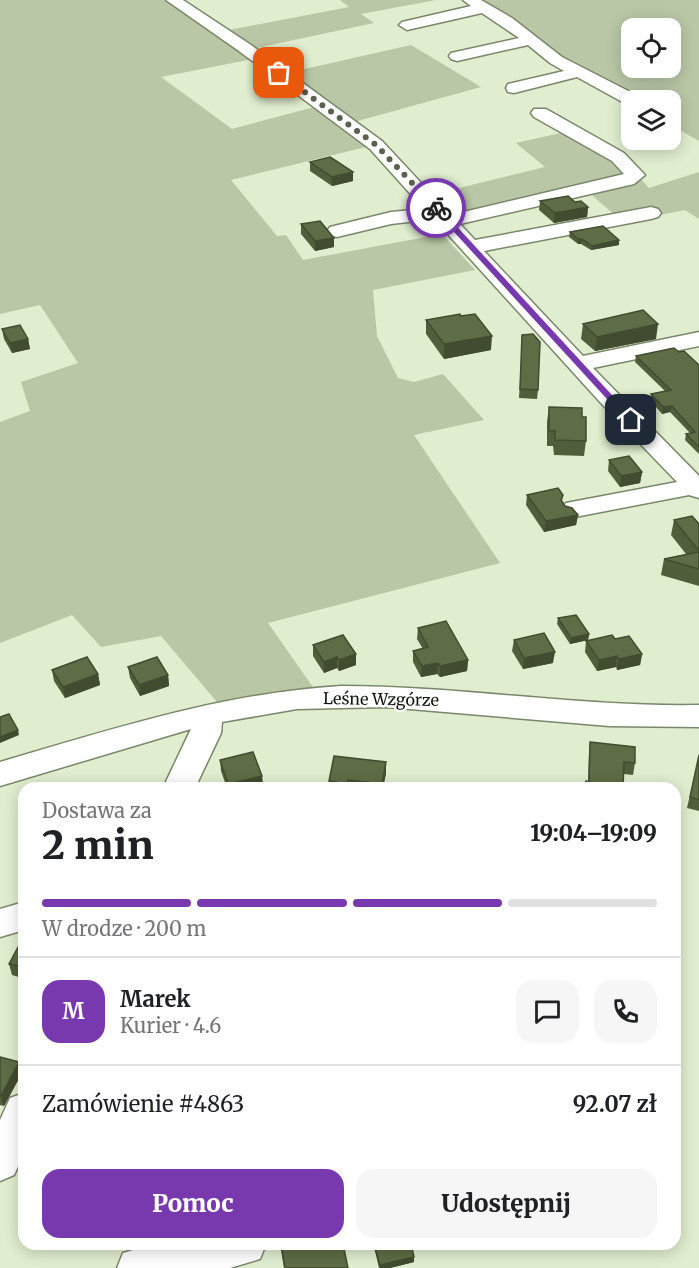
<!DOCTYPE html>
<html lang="pl">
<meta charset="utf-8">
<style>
:root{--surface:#fff;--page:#f6f6f6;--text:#202124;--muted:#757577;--line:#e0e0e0;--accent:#7839ae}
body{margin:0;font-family:Merriweather,serif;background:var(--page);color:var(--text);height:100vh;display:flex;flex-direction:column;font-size:22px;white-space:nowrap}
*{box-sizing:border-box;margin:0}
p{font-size:20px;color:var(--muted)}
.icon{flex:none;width:33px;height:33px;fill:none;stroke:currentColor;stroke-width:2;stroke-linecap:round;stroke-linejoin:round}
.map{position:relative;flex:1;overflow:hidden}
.panel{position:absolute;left:18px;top:782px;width:663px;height:468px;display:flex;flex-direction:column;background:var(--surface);border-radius:18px;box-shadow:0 3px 15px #0003}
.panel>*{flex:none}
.tools{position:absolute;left:621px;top:18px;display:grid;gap:12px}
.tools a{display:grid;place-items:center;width:60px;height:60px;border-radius:12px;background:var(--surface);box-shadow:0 3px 15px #0003;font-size:30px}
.pin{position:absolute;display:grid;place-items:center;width:51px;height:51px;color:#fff;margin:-26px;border-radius:12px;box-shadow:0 3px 9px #0006}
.courier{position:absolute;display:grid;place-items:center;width:60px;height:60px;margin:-30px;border:4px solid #7839ae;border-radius:50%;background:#fff;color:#222;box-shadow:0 2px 8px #0007}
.head em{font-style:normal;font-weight:800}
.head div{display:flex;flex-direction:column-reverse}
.head{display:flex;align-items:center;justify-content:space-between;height:102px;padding:0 24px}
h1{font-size:39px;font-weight:800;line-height:45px}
.bar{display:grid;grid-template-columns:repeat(4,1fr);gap:9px 6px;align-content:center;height:72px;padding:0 24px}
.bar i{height:8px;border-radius:4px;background:var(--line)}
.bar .current{background:var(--accent)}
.bar p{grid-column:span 4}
.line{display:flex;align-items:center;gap:15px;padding:0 24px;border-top:2px solid var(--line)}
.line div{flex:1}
.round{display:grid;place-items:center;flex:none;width:63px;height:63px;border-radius:18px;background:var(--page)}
.primary-button{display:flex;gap:12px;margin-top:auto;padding:12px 24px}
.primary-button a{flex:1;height:69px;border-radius:18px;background:var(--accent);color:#fff;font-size:24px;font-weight:800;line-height:69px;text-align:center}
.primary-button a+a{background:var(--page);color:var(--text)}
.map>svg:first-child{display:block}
.green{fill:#b9c7a6;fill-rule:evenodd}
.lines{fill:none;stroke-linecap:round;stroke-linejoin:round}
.minor-casing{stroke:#7b876a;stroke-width:3}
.minor{fill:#fff;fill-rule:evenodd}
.wall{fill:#515e3b}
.shaded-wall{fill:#424c30}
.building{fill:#5e6d45;stroke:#424c30;stroke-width:1.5}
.route{fill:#7839ae}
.done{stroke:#59614f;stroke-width:6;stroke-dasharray:0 10.8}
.labels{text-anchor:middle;stroke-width:5;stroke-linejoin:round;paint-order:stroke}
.street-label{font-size:16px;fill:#11160b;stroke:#fff}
</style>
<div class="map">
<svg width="699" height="1268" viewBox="0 0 699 1268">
<rect width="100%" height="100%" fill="#e0edce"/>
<path class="green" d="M0,0H168L253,59L161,77L232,129L318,106L370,146L231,180L277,236L286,235L303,260L442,234L475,270L373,290L377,336L398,378L414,382L443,374L484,420L414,435L500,563L268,623L315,690L217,702L161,636L101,647L72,615L0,643V422L30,411L21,382L78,363L40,305L0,314Z
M340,0H436L361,14L374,23L252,49L224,31L349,7Z
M481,0H699V141L671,125L670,100H644L566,61ZM632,28H670V68H632Z
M411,45L481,87L354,122L287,73Z
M558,125L572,129L631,174L451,217L431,195L545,167L516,143L561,133Z
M699,172V219L685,210L623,222L587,191L639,177L649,188Z"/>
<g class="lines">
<defs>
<path id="minor" d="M166,0H183L251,45L382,141L451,215L624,174L612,161L534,117L531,113L534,109H546L624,153L645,175L634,184L460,224L475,240L651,207L658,209L661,213L658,217L651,219L484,251L583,356L699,332V346L593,368L699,476V498L689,495L575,517L566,515L562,509L566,503L677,482L600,402L434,219L391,224L337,237L330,235L327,231L330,227L391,212L424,209L370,149L239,51Z
M463,0H481L512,18L562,57L638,96L640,100H632V105L626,104L577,77L514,93L508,92L506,88L508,84L564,71L550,63L528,45L457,61L451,59L449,56L451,53L519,38L482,13L407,30L399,25L402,22L471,6Z
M341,686C461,686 579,707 699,705V727L609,726L386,707L297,709L222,722L221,733L195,788H163L191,729L0,786V762C113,729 223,693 341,686Z
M24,902V930L0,937V909Z
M24,1093V1154L14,1175L0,1181V1120L10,1098Z
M154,1244H266L260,1259L230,1268H117L123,1253Z"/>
</defs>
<use href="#minor" class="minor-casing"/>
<use href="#minor" class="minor"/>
</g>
<path class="wall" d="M310,162L353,172V181L332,186L310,171Z
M540,201L575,202L588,207L587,217L554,223L539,210Z
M301,224L334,247L315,251L301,234Z
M570,232L619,245L591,250L581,244H578L569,237Z
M426,320L491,350L444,359L426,334Z
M583,324L656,339L595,351L581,339Z
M2,329L28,339L30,349L12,353L4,339Z
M522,344L538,390L537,399L519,398Z
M679,352L699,365V454L685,440L686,434L690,433L670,412L662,414L650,400L651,394L665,391L635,362L636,356Z
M549,407L582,417L586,441L584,456L554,455L553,446H547V422Z
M609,460L642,472L640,483L620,487L608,471Z
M527,495H563L562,501L565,506L578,515L576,525L544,532L526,505Z
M674,520L699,524V586L661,575L664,559L686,554L671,535Z
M558,618L589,634L588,640L570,644L557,624Z
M418,628L468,660L467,671L440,677L437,674L421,677L413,662V651L423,649L417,639Z
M615,639L642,654L640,665L617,670L616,667L597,671L585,652L586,641Z
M514,640L553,663L523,669L512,651Z
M313,645L356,665L339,671L337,668L324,673L313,656Z
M128,667L168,675L169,686L140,696L130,678Z
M52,670L98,674L100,685L65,698L54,681Z
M590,742L635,763L633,775L624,774L623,788H585L586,781L588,782L589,753Z
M699,755V811L687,808Z
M220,760L262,776L263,787L227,788L221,771Z
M386,762V773L383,788H329V781Z
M24,936V983L23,982L22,978L12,975L9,964Z
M0,1057L22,1073L4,1106L0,1105Z
M280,1244H343L348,1268H284Z
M374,1244L414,1257V1262L390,1268H379L374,1247Z"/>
<path class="shaded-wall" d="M353,172V181L332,186V177Z
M588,207L587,217L554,223L555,213Z
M334,238V247L315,251V241Z
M578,239H582L581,244H578Z
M619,240V245L591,250L592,246Z
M658,324L656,339L595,351L597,337Z
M492,336L491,350L444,359V344Z
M28,339L30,349L12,353L10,343Z
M672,406L670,412L662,414L663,407Z
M642,472L640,483L620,487L621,476Z
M578,515L576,525L544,532L546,521Z
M589,634L588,640L570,644L571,638Z
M555,652L553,663L523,669L524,658Z
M356,654V665L339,671V660Z
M642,654L640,665L617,670L619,659Z
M617,656L616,667L597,671L599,660Z
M337,657V668L324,673V662Z
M468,660L467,671L440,677V666Z
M438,663L437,674L421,677L422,666Z
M98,674L100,685L65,698L63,687Z
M168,675L169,686L140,696L139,685Z
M18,730L19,735L0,743V737Z
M386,762V773L383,788H382Z
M262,776L263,787L229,788L228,784Z
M19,1062L22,1073L4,1106L1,1096Z
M414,1257V1262L390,1268H380V1265Z"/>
<path class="building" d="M330,157L353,172L332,177L310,162Z
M568,196L575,202L581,201L588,207L555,213L540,201Z
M320,221L334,238L315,241L301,224Z
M603,226L619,240L592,246L582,239H578L570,232Z
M643,310L658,324L597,337L583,324Z
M460,314L461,316L475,314L492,336L444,344L426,320Z
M20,325L28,339L10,343L2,329Z
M533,334L540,342L538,390L520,389L522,335Z
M674,348L679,352L684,351L699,365V447L686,434L695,432L672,406L663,407L651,394L671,390L636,356Z
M549,407L582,408V417H586V441L555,440V431H549Z
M629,456L642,472L621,476L609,460Z
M558,488L563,495L561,500L565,506L572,508L578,515L546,521L527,495Z
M692,516L699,524V551L674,520Z
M699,552V569L664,559Z
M576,615L589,634L571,638L558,618Z
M446,621L468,660L440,666L438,663L422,666L413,651L428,647L418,628Z
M544,633L555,652L524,658L514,640Z
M343,635L356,654L339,660L337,657L324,662L313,645Z
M612,635L615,639L629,636L642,654L619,659L617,656L599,660L586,641Z
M87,657L98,674L63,687L52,670Z
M157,657L168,675L139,685L128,667Z
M9,714L18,730L0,737V717Z
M590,742L635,747V763L624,762L623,788H585L586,781L589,782Z
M253,752L262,776L228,784L220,760Z
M699,755V800L690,797Z
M334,756L386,762L382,784L348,780L347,784L329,781Z
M24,936V972H20L22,967L9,964Z
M0,1057L19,1062L1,1096L0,1095Z
M281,1244H343L348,1268H285Z
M374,1244H411L414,1257L380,1265Z"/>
<path class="route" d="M433,206H438L634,419V422H628L433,209Z"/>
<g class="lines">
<path class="done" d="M279,73L376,145L436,208"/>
</g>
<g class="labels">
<g class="street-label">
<text transform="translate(381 699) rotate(1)" y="6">Leśne Wzgórze</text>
</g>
</g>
</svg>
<div class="tools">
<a><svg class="icon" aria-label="locate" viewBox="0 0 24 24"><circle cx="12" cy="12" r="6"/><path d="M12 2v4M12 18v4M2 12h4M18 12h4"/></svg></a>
<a><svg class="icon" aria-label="layers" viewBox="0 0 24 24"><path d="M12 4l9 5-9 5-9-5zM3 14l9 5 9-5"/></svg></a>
</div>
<div class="pin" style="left:279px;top:73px;background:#ea580c"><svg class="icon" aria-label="bag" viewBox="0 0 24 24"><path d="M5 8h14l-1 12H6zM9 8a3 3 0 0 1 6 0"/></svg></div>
<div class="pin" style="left:631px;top:420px;background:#1f2937"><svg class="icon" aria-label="home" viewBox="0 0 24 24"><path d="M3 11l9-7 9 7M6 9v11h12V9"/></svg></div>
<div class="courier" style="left:436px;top:208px"><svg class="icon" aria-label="bike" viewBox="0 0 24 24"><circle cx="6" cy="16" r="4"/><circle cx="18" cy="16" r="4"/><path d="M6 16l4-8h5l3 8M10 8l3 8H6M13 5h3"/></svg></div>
<section class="panel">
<div class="head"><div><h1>2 min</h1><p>Dostawa za</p></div><em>19:04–19:09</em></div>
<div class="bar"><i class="current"></i><i class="current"></i><i class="current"></i><i></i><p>W drodze · 200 m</p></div>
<div class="line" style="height:108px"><b class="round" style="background:var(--accent);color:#fff">M</b><div><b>Marek</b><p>Kurier · 4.6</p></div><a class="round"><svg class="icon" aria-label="chat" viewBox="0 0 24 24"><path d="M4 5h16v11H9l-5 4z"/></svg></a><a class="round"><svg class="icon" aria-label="phone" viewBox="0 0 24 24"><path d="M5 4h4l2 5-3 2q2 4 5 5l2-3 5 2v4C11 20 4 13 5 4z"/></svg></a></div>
<div class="line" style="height:78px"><div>Zamówienie #4863</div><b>92.07 zł</b></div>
<div class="primary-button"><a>Pomoc</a><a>Udostępnij</a></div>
</section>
</div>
